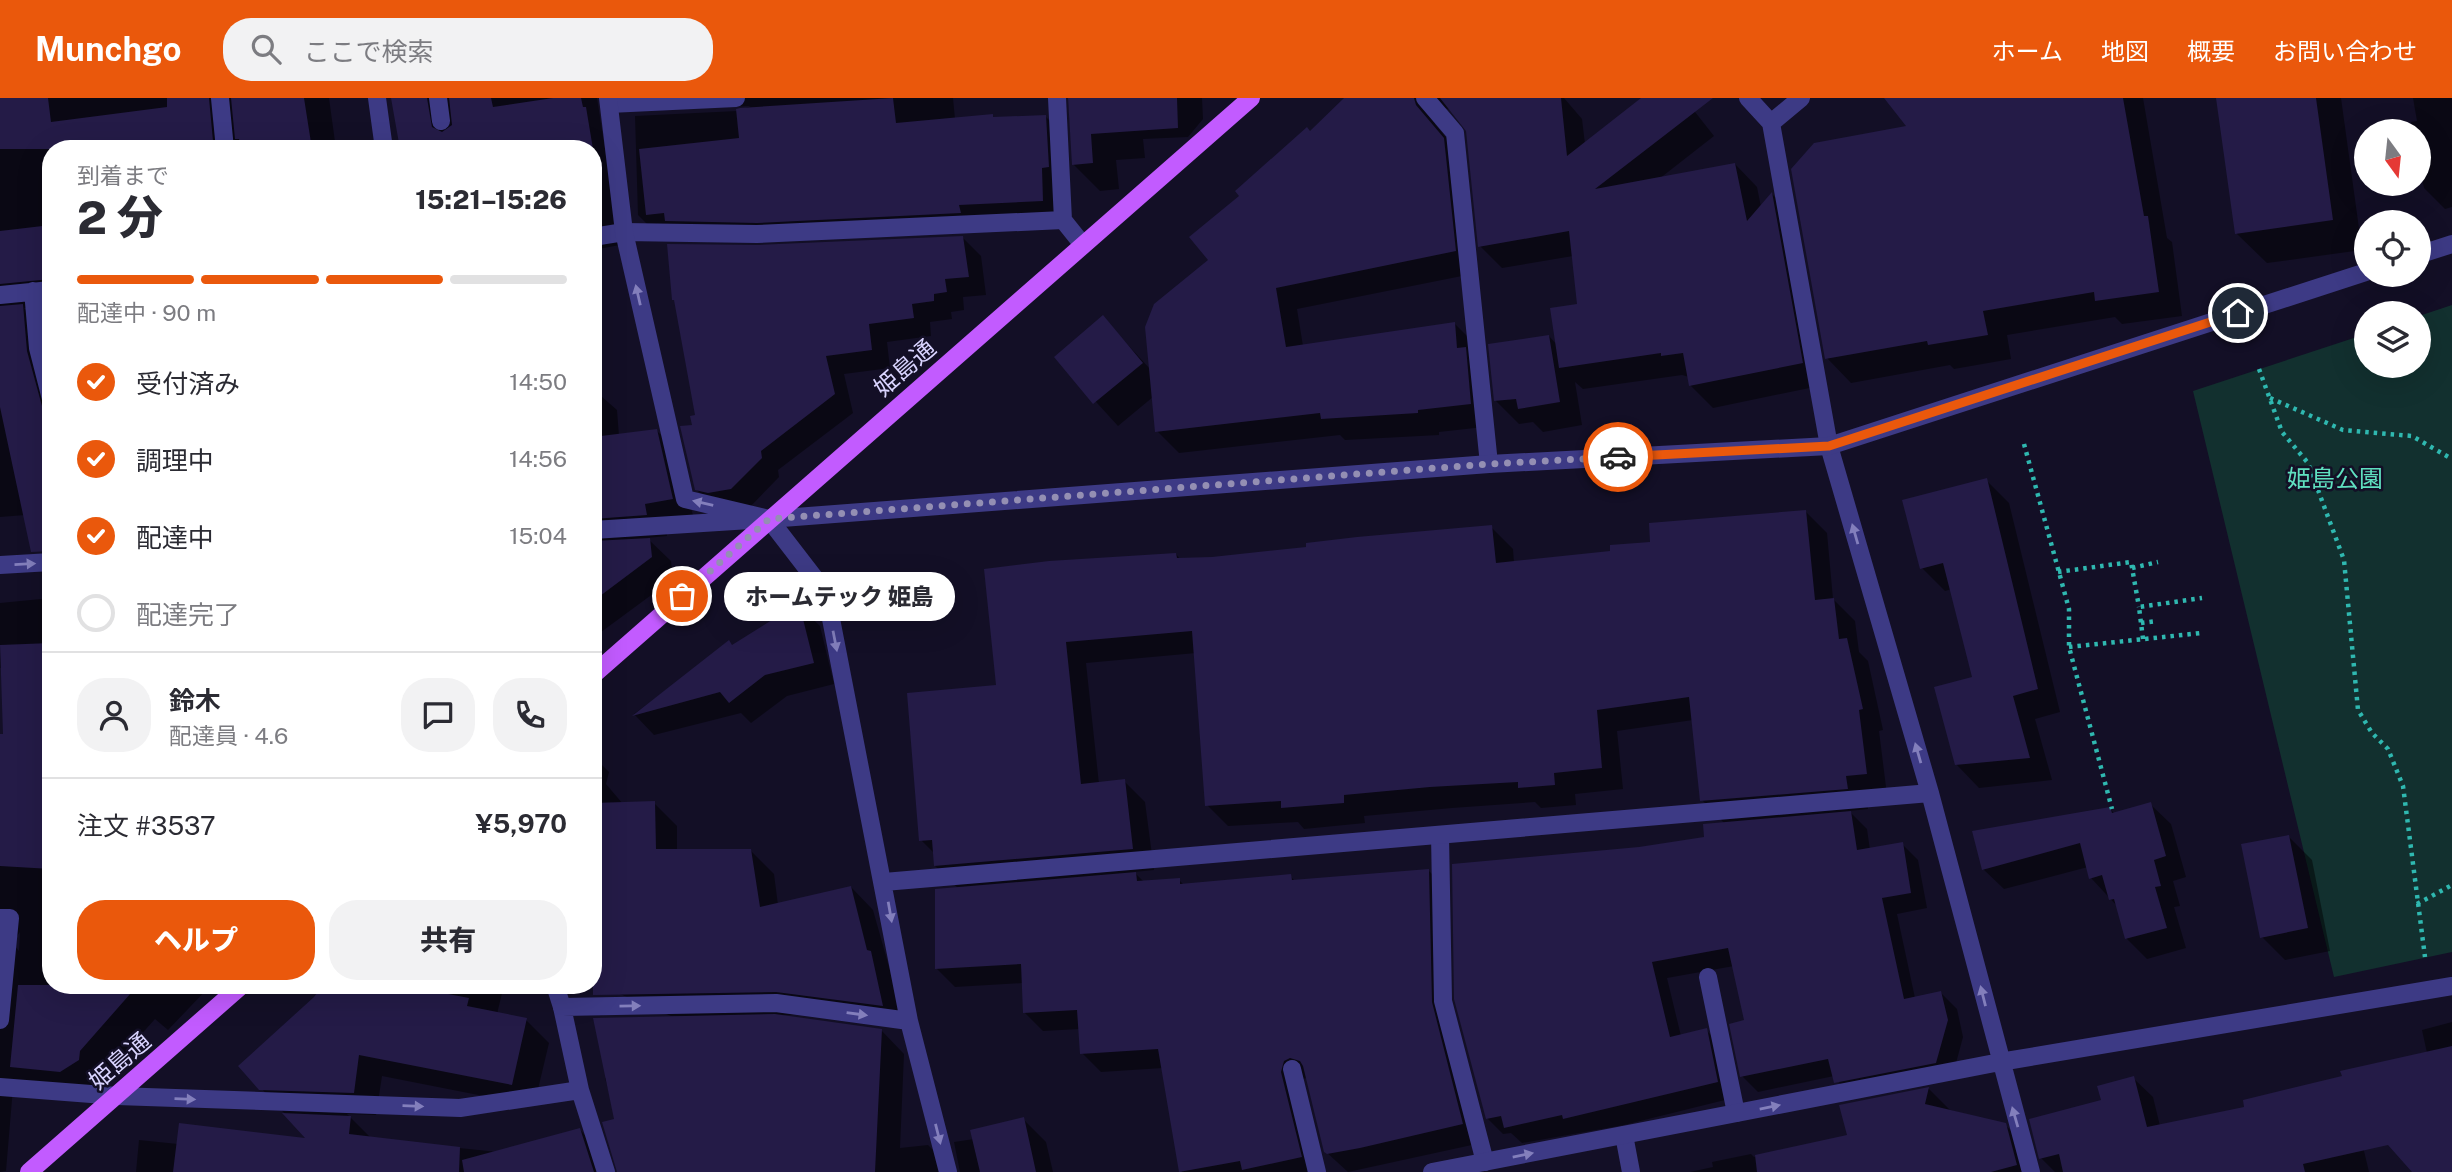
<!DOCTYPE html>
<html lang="ja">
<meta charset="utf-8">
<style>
:root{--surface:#fff;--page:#f2f2f3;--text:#2b2b33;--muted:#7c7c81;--line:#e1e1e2;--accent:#ea580c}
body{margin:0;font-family:"Public Sans","Noto Sans JP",sans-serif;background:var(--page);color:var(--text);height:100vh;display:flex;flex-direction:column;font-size:26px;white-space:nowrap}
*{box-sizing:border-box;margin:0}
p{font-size:23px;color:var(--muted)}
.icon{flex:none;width:38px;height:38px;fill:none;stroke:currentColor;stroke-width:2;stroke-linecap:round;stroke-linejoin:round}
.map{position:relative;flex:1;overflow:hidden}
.panel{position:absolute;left:42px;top:42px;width:560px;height:854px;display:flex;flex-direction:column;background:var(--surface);border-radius:28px;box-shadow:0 7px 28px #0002}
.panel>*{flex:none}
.needle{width:46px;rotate:165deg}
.buttons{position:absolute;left:2354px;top:21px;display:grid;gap:14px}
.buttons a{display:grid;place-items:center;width:77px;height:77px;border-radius:50%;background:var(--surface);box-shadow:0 7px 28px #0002;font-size:35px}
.pin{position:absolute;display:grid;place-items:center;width:60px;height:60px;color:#fff;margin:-30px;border:4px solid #fff;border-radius:50%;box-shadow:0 2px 7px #0007}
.courier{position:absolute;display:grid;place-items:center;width:70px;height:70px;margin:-35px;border:5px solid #ea580c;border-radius:50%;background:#fff;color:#222;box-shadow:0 2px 9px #0007}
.bubble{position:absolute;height:49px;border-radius:24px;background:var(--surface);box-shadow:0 7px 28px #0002;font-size:23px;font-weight:800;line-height:49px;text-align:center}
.headline em{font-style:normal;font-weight:800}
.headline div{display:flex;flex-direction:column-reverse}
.headline{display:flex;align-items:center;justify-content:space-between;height:119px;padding:0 35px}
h1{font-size:46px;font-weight:800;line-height:52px}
.bar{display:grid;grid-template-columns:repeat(4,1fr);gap:10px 7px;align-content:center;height:84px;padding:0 35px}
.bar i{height:9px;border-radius:5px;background:var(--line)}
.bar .selected{background:var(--accent)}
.bar p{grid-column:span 4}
.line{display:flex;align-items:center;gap:18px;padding:0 35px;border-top:2px solid var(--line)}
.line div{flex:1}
.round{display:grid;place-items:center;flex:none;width:74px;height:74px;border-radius:28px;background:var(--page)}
ol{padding:0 35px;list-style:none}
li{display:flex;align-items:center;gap:21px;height:77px}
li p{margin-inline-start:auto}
li .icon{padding:7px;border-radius:50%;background:var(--accent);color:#fff;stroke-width:4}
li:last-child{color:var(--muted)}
li i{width:38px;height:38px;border:4px solid var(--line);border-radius:50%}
.cta{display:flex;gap:14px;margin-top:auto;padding:14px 35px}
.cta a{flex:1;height:80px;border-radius:28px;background:var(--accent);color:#fff;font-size:28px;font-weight:800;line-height:80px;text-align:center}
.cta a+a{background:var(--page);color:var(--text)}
header{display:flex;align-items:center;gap:42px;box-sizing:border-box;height:98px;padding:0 35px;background:var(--accent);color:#fff}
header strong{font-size:33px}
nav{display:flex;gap:38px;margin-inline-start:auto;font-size:24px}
.search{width:490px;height:63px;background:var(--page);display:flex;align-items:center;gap:18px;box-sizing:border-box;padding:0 24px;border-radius:28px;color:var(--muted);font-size:26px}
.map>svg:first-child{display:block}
.green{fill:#12302f}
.shadow{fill:#0007;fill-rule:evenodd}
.building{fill:#241b47}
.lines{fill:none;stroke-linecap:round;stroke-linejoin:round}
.path{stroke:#2fb8b0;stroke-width:4.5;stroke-dasharray:3.5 5;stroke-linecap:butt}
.service{stroke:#3d3a85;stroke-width:18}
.minor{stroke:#3d3a85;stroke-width:18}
.tertiary{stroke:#3d3a85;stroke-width:18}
.primary{stroke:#c25bff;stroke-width:18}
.oneway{fill:#837fbc}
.done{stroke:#948fb3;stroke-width:7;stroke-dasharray:0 12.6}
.route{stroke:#ea580c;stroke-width:9}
.labels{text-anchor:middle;stroke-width:5;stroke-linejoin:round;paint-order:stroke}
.street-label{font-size:24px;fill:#d9d4ff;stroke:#130f26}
.park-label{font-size:24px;fill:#5fe0c0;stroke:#130f26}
</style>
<header>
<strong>Munchgo</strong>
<div class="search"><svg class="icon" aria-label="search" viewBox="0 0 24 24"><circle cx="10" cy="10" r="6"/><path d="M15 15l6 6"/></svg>ここで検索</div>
<nav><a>ホーム</a><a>地図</a><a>概要</a><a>お問い合わせ</a></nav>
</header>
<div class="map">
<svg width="2452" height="1074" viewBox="0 0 2452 1074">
<rect width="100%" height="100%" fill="#130f26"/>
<path class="green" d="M2452,207V854L2334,879L2193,293L2366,236V268H2418L2419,218Z"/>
<path class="shadow" d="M0,0H329L336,51H51V247L48,244L51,415L0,419ZM47,208L50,236L24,210Z
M393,0H597L620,147L593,152V51H398L401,44Z
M641,0H953L955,21L992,18L995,21L1046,19L1065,38L1061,122L657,136L638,117L635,18L737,13L751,8L653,12Z
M1068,0H1202L1203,21L1188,39L1143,41L1145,60L1116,62L1119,91L1100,93L1073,66Z
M1346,0H1564L1582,21L1585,46L1644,0H1684L1714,38L1659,81L1735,66L1757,89L1761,109L1772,96L1793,118L1824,287L1713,310L1691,288L1689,279L1682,277L1583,291L1575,284L1582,327L1543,334L1533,324L1519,326L1496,303L1549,238L1557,247L1579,208L1573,158L1502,170L1480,148L1468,32L1452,12L1445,10L1436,18L1435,26L1466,64L1477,175L1297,211L1303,248L1455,226L1477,248L1493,328L1439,334V337L1345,342L1340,337L1179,355L1157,333L1153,299L1118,328L1056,260L1103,220L1151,272L1242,98Z
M1886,0H2143L2167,140L2172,144L2182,218L2122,226L2115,219L2007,237L2011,261L1954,271L1950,267L1851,285L1827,260L1909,30Z
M2217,0H2341L2362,152L2267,165L2237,136Z
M2413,0H2452V109L2445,111L2424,90L2418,62V33H2413L2411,24L2417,23Z
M963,140L981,158L986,197L963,199L964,212L951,214L952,221L930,224L931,238L887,244L890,270L844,276L853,315L778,372L779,379L750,409L715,410L696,391L694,328L758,149Z
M593,291L617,312L619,338L657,333L678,354L694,422L666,427L667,438L647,440L671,463L673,481L593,540Z
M1986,382L2009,405L2060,614L2035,621L2052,682L1979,690L1956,666L1975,580L1952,491L1945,493L1922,470Z
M1806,414L1827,435L1833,501L1855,523L1859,554L1868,563L1883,632L1879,633L1887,697L1866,699L1868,711L1849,713L1867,731L1870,752L1902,746L1918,762L1927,810L1897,816L1915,900L1941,895L1957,911L1963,939L1952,980L1852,1000L1834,978L1758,994L1742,978L1746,924L1734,868L1667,880L1681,938L1706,932L1722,948L1733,1000L1624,1027L1522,1045L1511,1035L1503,1036L1487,1020L1639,751L1706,741L1725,726L1702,702L1693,622L1617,633L1623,691L1575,696L1576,707L1541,710L1535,704L1452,710L1364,718L1365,725L1304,731L1298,724L1228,728L1207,707L1196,555L1086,565L1099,686L1124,683L1145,704L1154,772L1134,774L1144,784L1179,782L1184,787L1290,778L1296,784L1429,773L1448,792L1450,924L1481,1045L1348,1074L1325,1053L1307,979L1302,982L1319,1074H1182L1163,970L1101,974L1082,955L1080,931L1043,933L1024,914L1023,885L955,889L936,870L959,791L935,768V756L921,742L998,589L1176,456L1181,462L1213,460L1491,429L1513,451L1514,465L1612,455Z
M51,500V887H211L168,932L155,921L104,978V986L85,998L13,990L6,1073L0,1074V638H5L3,570H0V505ZM20,834L19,853L12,845Z
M798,507L820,528L834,586L787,598L751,625L741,615L654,637L634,616L729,545L733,549Z
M593,658L609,674L606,686L623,706L654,705L677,728V753H751L774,776L778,807L851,789L873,812L905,926L800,916L776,918L881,932L904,956L900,1050L928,1047L951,1070L941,1074H618L617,1022L605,980L722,940L699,918H671L606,890L593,877Z
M2150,706L2171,726L2186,779L2173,783L2180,808L2174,809L2186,850L2147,861L2127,841L2117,808L2091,780L2088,769L2004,791L1983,771L2110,711L2115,716Z
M2289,739L2312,762L2330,853L2285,862L2262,839Z
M325,887H504L497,916L526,922L549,945L534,1008L382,978L376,1017L347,1016L372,1041L498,1054L580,1032L603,1055L609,1074H136L139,1042L178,1046L309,1042L261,990Z
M2452,924V1074H2414L2352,1002L2369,1074H2055L2041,1060L2103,1003L2133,980L2153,999L2160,1028L2246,1010L2427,955L2422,932Z
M1929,991L1950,1012L2005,1027L2027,1048L2034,1074H1690L1713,1069L1712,1064L1751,1056L1754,1059L1849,1039L1841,1008Z
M1023,1021L1046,1044L1053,1074H960L954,1044L974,1041Z"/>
<path class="building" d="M0,0H48L51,24L167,9V0H209L213,43L159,47L160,51H0Z
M231,0H304L312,51H241L239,41H235Z
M391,0H427L432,29L442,34L452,27L449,0H491L493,9L553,0H581L583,9H586L593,51H400Z
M893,0L896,25L993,16V19L1046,17L1049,69L1042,70L1043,103L959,107L961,115L757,125L665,123L664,115L646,117L639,51L739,40L736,11L740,10Z
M1068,0H1177L1178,30L1091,36L1093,65L1072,67Z
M1344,0H1414L1416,7L1444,40L1456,153L1276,190L1286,249L1455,224L1457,250L1466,249L1471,306L1418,312V315L1321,321L1320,315L1155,334L1145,229L1154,206L1208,162L1189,139L1239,98L1235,93L1307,29L1310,33Z
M1440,0H1561L1567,58L1641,0H1713L1595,91L1735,65L1747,123L1772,94L1803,265L1689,288L1683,255L1661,258V255L1559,270L1550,210L1577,206L1569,133L1478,149L1466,33Z
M1884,0H2123L2144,118H2148L2159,194L2095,203L2094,194L1983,213L1988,237L1928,247L1927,243L1825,261L1791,71L1814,45L1906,28Z
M2216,0H2316L2333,122L2235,136Z
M51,127V181L0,186V133Z
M963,138L969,179L945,181L947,194L934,196V203L912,206L914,220L869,226L872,252L826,258L835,296L761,353L762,360L731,391L708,395L695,392L680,328L692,327L690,318L695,317L674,202H672L667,146L758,147Z
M23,206L27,253L51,341V453L31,454L0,309V208Z
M1103,217L1143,265L1093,306L1054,259Z
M1549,237L1560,304L1518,311L1516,301L1494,303L1488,246Z
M657,331L673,401L645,406L647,417L593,421V339Z
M1987,380L2038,591L2013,598L2030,660L1955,667L1934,589L1972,579L1943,465L1920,471L1902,402Z
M1806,412L1815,502L1834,500L1839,541L1847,540L1863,611L1859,612L1867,676L1846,678L1848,691L1700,703L1689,599L1597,612L1602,670L1554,675L1555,687L1518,690V684L1430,689L1344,697V705L1281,710V703L1205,708L1192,533L1066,544L1081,686L1125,681L1133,751L934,768L932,742L919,743L907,595L996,587L984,471L1049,463L1176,455L1177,460L1212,459L1306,449V445L1357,439L1492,427L1496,465L1610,453V447L1650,444L1649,425Z
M650,440L652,459L600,498L593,443Z
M799,505L814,565L765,577L729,605L720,594L632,618L729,542L732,547Z
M51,545V771L0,768V636H3L0,547Z
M655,703L656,751H751L760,809L851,788L867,852L871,853L883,908L776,894L593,897V705Z
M2151,704L2166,758L2154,762L2161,788L2155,789L2167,830L2125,841L2114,801L2109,802L2102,777L2089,781L2080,745L1982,772L1972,733L2110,709L2112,715Z
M1851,713L1857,752L1903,744L1911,795L1882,800L1904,901L1941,893L1948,922L1936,965L1834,985L1828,961L1740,979L1729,926L1744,922L1728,850L1652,864L1670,939L1707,930L1718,984L1563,1021L1562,1017L1504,1030L1501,1018L1486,1021L1454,901L1452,766L1639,749L1704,739L1703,726Z
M2289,737L2308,830L2260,840L2241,746Z
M1429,771L1432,904L1463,1026L1360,1050L1327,1056L1324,1054L1303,968L1300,963L1290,960L1284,963L1281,974L1302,1059L1242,1072L1240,1063L1179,1074L1158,951L1080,956L1077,912L1023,915L1021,866L935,871V791L1136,774L1137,783L1180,780V786L1291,776L1292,782Z
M18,887H138L80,953L79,962L60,974L10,969Z
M323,887H401L469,900L467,908L527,920L512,987L359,957L354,995L259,992L238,968L314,899Z
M775,916L882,931L875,1074H617L602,1024L614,1021L593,920Z
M2452,948V1074H2412L2388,1047L2303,1066L2305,1074H2063L2059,1056L2039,1061L2029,1021L2101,1002L2097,988L2134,978L2147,1029L2244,1009L2243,1002L2342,978L2340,973Z
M1929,989L1925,1006L2006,1025L2017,1067L1991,1074H1757L1755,1057L1847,1037L1839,1007Z
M282,1015L351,1018L349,1036L460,1049L459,1074H173L179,1025L305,1040Z
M1024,1019L1036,1074H980L970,1032Z
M580,1030L594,1074H464L462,1062Z"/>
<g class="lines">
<path class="path" d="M2259,271L2282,334L2308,365L2344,462L2358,612L2372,635L2388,651L2403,688L2425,859
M2270,300L2343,332L2412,338L2452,361
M2024,346L2069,511V549L2112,711
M2132,470L2158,464
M2058,474L2131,464L2139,509
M2141,525L2157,523
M2143,541L2139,509L2202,500
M2069,549L2201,535
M2417,806L2452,787"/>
<path class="service" d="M220,0L225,51
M377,0L384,51
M1057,0L1063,122L1083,147
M609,6L736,0
M593,139L624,134L757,136L1063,122
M33,193L38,250L51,301
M0,197L51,192
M1440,737L1443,903L1485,1064
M1708,879L1736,1015
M555,887L562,909
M1292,971L1317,1074
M1624,1037L1631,1074"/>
<path class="minor" d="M438,0L441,23
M608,0L624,134L685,401L769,421L826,495L909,923L948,1074
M1425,0L1455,35L1489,366
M1748,0L1771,25
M1801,0L1771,25L1829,348L1930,695L2031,1074
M593,432L750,422
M0,467L51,464
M884,784L1930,695
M0,820H10L0,922
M0,989L117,998L460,1010L580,992
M606,1074L580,992L562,909L776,905L909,923
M1432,1074L2000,964L2452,888"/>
<path class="tertiary" d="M2418,157L2452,146
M769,421L1489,366L1829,348L2366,174"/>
<path class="primary" d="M593,577L1251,0
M29,1074L242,887"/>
</g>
<defs><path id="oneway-solid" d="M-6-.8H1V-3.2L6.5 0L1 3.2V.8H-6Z" transform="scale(1.75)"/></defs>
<g class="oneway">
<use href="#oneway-solid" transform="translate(638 197) rotate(-103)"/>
<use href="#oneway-solid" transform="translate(703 405) rotate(-167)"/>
<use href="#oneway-solid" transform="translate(1855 436) rotate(-106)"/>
<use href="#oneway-solid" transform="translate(25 466) rotate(-3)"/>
<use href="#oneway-solid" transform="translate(835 543) rotate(79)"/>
<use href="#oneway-solid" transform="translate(1918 655) rotate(-106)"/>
<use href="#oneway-solid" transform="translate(890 814) rotate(80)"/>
<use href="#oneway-solid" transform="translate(1983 898) rotate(-104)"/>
<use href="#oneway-solid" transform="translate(630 908) rotate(-1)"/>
<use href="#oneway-solid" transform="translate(857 916) rotate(8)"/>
<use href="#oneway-solid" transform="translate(185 1001) rotate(2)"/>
<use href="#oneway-solid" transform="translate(413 1008) rotate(2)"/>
<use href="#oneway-solid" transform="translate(1770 1009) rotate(-11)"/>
<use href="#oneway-solid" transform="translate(2015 1019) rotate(-106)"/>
<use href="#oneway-solid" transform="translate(938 1036) rotate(76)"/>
<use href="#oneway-solid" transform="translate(1523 1057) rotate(-11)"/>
</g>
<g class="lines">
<path class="done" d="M682,498L769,421L1489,366L1618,359"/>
<path class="route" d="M1618,359L1829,348L2238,215"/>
</g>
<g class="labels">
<g class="street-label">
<text transform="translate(905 270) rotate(-41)" y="8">姫島通</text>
<text transform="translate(120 963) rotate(-41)" y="8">姫島通</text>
</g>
<g class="park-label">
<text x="2335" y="389">姫島公園</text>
</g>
</g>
</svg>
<div class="buttons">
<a><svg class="needle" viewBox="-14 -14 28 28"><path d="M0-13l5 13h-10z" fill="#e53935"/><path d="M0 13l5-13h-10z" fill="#7c7c81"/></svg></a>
<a><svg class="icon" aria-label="locate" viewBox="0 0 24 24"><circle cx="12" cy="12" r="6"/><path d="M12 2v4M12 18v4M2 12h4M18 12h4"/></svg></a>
<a><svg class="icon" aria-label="layers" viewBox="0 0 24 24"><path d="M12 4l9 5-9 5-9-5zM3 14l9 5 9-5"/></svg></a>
</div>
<div class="pin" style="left:682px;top:498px;background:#ea580c"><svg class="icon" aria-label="bag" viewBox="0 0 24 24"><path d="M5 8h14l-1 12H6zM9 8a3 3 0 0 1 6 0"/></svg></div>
<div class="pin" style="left:2238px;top:215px;background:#1f2937"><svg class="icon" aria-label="home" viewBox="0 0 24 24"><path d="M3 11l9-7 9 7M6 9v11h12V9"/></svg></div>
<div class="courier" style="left:1618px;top:359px"><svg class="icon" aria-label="car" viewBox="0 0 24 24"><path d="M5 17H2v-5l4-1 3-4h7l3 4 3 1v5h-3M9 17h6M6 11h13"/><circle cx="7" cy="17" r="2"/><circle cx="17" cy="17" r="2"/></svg></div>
<div class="bubble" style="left:724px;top:474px;width:231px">ホームテック 姫島</div>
<section class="panel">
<div class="headline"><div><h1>2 分</h1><p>到着まで</p></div><em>15:21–15:26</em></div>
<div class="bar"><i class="selected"></i><i class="selected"></i><i class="selected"></i><i></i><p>配達中 · 90 m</p></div>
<ol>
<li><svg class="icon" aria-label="check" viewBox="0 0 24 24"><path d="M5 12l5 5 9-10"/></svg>受付済み<p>14:50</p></li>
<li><svg class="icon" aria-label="check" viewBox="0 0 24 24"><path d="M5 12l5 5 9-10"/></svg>調理中<p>14:56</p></li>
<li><svg class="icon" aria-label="check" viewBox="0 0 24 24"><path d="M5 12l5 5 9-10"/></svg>配達中<p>15:04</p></li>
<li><i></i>配達完了</li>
</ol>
<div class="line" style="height:126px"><a class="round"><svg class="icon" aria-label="person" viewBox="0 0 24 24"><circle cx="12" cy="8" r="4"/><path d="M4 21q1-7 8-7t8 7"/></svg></a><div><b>鈴木</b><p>配達員 · 4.6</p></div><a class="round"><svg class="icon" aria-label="chat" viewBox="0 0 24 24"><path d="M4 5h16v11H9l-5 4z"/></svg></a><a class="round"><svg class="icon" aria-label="phone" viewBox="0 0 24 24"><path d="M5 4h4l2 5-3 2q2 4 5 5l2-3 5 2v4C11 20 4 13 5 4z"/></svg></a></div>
<div class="line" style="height:91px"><div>注文 #3537</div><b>¥5,970</b></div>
<div class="cta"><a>ヘルプ</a><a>共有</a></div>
</section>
</div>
